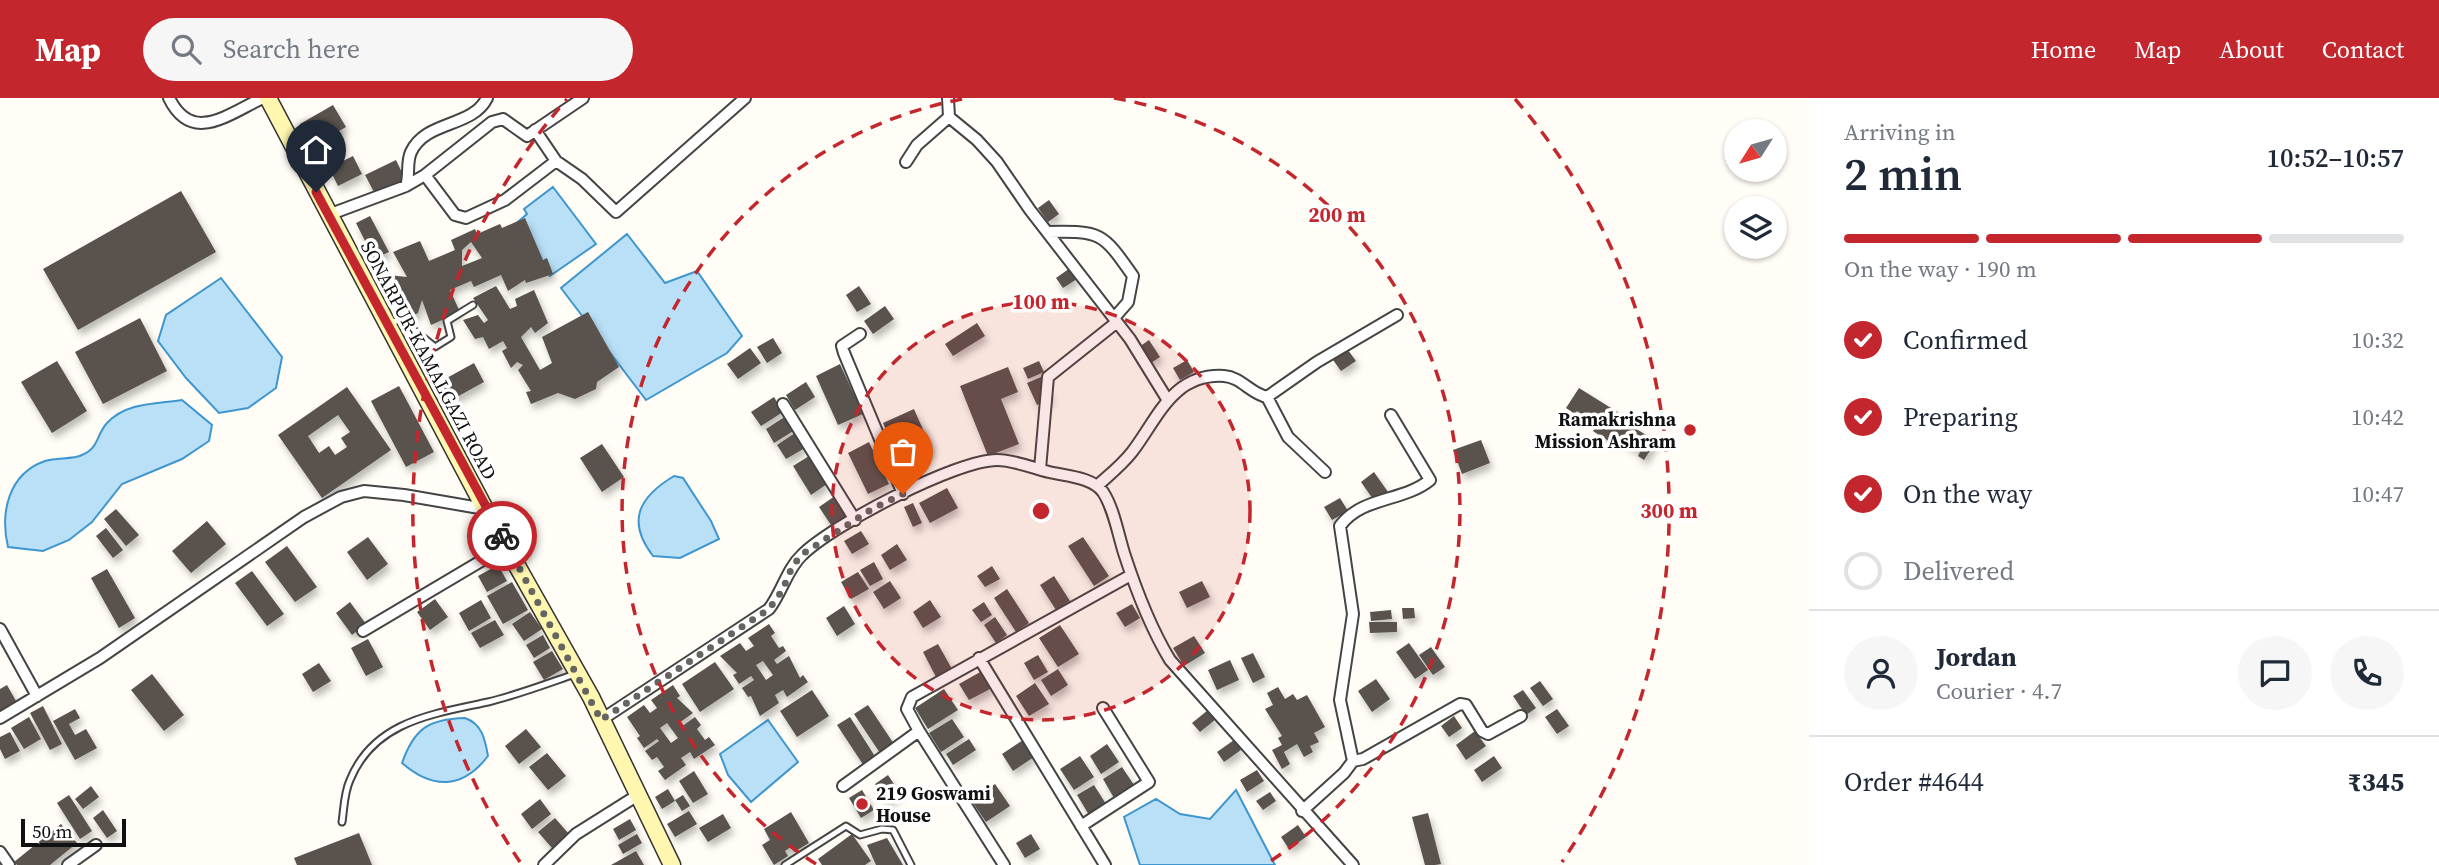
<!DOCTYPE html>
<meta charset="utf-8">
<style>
:root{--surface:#fff;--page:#f6f6f7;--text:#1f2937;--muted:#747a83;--line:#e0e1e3;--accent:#c4262e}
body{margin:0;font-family:"Source Serif 4",serif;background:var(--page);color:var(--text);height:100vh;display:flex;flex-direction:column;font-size:26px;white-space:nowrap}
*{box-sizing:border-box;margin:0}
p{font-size:23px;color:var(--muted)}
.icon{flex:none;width:38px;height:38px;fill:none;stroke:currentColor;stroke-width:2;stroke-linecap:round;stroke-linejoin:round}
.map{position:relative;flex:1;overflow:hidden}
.panel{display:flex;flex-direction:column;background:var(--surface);width:630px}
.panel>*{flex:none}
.needle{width:46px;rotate:233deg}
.buttons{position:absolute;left:1724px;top:21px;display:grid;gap:14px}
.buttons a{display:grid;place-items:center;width:63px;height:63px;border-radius:50%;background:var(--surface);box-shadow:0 2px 5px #0004;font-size:35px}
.scale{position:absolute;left:21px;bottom:18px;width:105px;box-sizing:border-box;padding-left:7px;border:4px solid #111;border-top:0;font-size:19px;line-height:24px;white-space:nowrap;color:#111;-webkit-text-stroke:5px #fff;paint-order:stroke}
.pin{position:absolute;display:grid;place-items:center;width:60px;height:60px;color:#fff;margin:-72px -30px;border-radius:50% 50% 50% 0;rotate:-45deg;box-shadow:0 0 7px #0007}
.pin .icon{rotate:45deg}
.courier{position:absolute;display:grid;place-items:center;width:70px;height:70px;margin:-35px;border:5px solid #c4262e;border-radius:50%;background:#fff;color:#222;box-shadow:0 2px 9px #0007}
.overview em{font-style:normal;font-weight:600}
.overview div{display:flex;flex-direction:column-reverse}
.overview{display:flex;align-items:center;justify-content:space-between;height:119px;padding:0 35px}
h1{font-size:46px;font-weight:600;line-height:52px}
.bar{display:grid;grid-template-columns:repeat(4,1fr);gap:10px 7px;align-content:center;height:84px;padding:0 35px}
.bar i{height:9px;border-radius:5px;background:var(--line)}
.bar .on{background:var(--accent)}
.bar p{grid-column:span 4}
.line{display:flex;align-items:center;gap:18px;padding:0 35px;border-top:2px solid var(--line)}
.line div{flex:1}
.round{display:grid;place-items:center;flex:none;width:74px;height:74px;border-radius:37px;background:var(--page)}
ol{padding:0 35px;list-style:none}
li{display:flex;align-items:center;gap:21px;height:77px}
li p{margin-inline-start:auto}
li .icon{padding:7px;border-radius:50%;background:var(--accent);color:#fff;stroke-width:4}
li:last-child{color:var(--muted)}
li i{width:38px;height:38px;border:4px solid var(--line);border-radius:50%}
header{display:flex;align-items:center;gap:42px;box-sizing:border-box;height:98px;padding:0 35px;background:var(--accent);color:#fff}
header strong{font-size:33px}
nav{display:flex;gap:38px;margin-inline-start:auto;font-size:24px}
.search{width:490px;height:63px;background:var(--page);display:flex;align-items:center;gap:18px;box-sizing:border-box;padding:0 24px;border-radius:38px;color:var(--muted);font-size:26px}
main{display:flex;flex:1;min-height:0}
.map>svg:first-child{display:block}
.water{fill:#b9e0f7;stroke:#3f96cf;stroke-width:2}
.building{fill:#5a524d;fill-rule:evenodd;filter:url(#shadow)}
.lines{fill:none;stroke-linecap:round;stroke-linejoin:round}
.service-casing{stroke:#444;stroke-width:9}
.minor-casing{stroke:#444;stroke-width:14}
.secondary-casing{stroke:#333;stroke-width:19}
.service{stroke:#fff;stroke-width:5}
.minor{stroke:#fff;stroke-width:10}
.secondary{stroke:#fff6b0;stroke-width:16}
.done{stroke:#646461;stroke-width:7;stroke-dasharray:0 12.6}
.route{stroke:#c4262e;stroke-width:9}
.ring{fill:none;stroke:#c4262e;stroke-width:3.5;stroke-dasharray:12 9}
.poi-dot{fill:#c4262e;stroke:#fff;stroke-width:2.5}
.labels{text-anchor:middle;stroke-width:7;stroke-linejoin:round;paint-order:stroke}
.street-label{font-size:19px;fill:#111;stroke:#fff}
.poi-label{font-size:19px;font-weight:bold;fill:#111;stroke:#fff;text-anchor:end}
.centre{fill:#c4262e;stroke:#fff;stroke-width:3.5}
.ring-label{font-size:21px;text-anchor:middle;font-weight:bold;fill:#c4262e;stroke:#fff;stroke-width:7;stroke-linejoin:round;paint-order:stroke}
</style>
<header>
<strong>Map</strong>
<div class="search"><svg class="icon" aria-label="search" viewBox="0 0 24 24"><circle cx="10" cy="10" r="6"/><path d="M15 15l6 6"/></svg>Search here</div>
<nav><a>Home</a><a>Map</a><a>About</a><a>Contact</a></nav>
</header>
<main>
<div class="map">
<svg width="1809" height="767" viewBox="0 0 1809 767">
<defs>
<filter id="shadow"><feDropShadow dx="3" dy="5.5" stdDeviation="3.5" flood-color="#0004"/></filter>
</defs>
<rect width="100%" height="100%" fill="#fffdf5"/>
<path class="water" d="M553,89L596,146L550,178L512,129L527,116L524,111Z
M627,136L665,185L697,173L742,238L727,255L646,302L561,190Z
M221,180L282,259L276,290L248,310L219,315L186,280L158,243L166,217Z
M182,302L212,327L209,343L182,361L122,386L92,424L69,442L43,453L8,449C0,415 8,376 45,363C57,359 72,362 82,357C99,350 96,337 107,325C127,304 156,306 182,302Z
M674,378L683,380L711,423L719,441L680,460L653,458C626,423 639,399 674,378Z
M465,620C482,626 485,641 488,658C462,692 432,691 402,665C414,631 428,621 465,620Z
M768,622L798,664L751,704L728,677L720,656Z
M1236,692L1275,767H1140L1124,719L1156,701L1180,716L1210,721Z"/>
<path class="building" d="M333,7L346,29L312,48L300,26Z
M353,58L362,76L338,88L329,70Z
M396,62L405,81L375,96L365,77Z
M181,93L216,154L78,232L43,171Z
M1049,102L1059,116L1048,124L1038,110Z
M370,118L389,154L374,161L356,125Z
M525,120L543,162L547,160L553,176L526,185L525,182L508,193L501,177L474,189L471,183L450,192L460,214L431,227L422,202L418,215L410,219L398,203L388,177L407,179L393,154L420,143L429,163L455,152L451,142L475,131L477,136L500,126L502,130ZM471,144L482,160L462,168V152Z
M1070,170L1077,181L1063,190L1056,180Z
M496,188L510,211L517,208L515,201L534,192L548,225L535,235L531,229L521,239L540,272L552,265L542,239L588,214L619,269L597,284L596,291L575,301L558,295L531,306L526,294L531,293L518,272L523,267L517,264L511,270L502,253L507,250L503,243L489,251L483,239L475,241L463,222L478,217L484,225L488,222L473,200Z
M859,188L871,206L857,214L846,197Z
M885,208L894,221L873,236L864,223Z
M140,220L167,273L103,306L75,254Z
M977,225L985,238L953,258L945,246Z
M773,240L782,255L767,265L757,249Z
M1149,242L1160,259L1151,265L1139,249Z
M750,250L761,265L738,281L727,266Z
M1348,252L1356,263L1341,273L1333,262Z
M1187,262L1194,274L1180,282L1173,270Z
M57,263L87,313L52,335L21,284Z
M1039,263L1044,274L1028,281L1023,270Z
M474,265L484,284L444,306L434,287Z
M840,266L863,316L838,327L816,278Z
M1008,269L1018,294L1001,301L1019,346L988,358L960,288Z
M1041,279L1051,301L1037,307L1027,285Z
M806,284L815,299L795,312L786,297Z
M399,288L434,354L406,369L371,303Z
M347,289L391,352L322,400L278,337ZM338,317L350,334L341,340L347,349L335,357L329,348L319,355L308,338Z
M1579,290L1627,320L1625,324L1656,343L1644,362L1638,358L1640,354L1614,338L1610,344L1593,333L1598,325L1577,313L1575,316L1566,310Z
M774,299L783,314L761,328L751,314Z
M914,311L932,352L901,365L883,325Z
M786,318L795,332L774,345L766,331Z
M795,335L805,350L786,361L777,347Z
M1481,342L1490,365L1462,376L1453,352Z
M869,344L889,386L868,396L848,355Z
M602,346L624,379L602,394L580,360Z
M809,358L827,386L811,397L793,368Z
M1374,374L1388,394L1375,404L1361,384Z
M947,390L958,410L930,425L919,405Z
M835,398L849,420L833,430L819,409Z
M1340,400L1348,413L1332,422L1324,409Z
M913,405L922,425L913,429L904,409Z
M116,411L139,437L126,448L104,421Z
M207,423L226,446L191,475L172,453Z
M106,430L123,452L113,460L96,438Z
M861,433L869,446L852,456L844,443Z
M368,439L388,466L367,482L347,454Z
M1083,439L1109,478L1094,488L1068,448Z
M897,446L907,462L890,472L881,457Z
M287,448L317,489L295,504L265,464Z
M874,464L883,481L870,488L860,472Z
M498,467L507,483L487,494L478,478Z
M992,468L1000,481L985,489L977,478Z
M107,471L135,520L119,530L91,480Z
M252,473L284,516L267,528L235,485Z
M858,474L869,491L851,501L841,484Z
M1054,478L1070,503L1056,512L1040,487Z
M890,483L901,500L884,511L873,494Z
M1202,483L1210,499L1187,510L1179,494Z
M512,484L528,512L503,526L487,498Z
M1007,491L1029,525L1016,534L994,500Z
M435,501L448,519L430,532L417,514Z
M481,502L491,520L469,533L459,515Z
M930,502L941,519L923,530L913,514Z
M350,504L366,526L352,537L336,515Z
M984,504L992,517L981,524L972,512Z
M1132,506L1140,520L1125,529L1116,515Z
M844,508L855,526L837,538L826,520Z
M1402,510H1414L1415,520L1403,521Z
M1391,512L1392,521L1371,523L1370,514Z
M530,514L542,531L524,543L512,526Z
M995,519L1007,537L996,545L984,527Z
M495,522L504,537L480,550L471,535Z
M1369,524H1397V534L1370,535Z
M769,526L775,535L771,538L779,550L783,548L786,553L774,562L777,566L789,558L800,580L803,577L808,584L787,599L783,592L775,597L779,605L760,618L751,598L748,599L742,590L754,582L751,578L739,586L733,577L737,575L720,558L740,545L746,553L754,548L748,540ZM763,563L773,577L766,582L756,567Z
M1060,527L1079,556L1058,569L1039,540Z
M543,537L550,550L534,560L526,547Z
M1194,538L1205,555L1184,568L1173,550Z
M368,541L383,569L366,578L351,550Z
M1409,545L1428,572L1415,581L1396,554Z
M938,546L952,571L936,579L923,554Z
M1431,549L1445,569L1433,577L1419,557Z
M552,553L563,571L544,582L533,564Z
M1253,555L1265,579L1253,585L1241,560Z
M1038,557L1048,574L1034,582L1024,565Z
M1230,562L1239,582L1217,592L1208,572Z
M715,564L734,591L700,614L682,586Z
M319,565L331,583L313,594L302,576Z
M1058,571L1068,587L1051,598L1041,582Z
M982,573L992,590L969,602L959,586Z
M152,576L184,617L164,633L131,592Z
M1376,581L1390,601L1372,614L1358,593Z
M1540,583L1553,601L1543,608L1530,590Z
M1035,585L1049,606L1029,618L1016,598Z
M7,587L16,603L0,613V591Z
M673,587L680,598L677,600L693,615L679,625L681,629L695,619L701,627L697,631L705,642L709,639L715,647L694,661L690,654L681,660L686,667L665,682L658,673L664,669L657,659L652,662L645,653L659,643L657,641L644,650L637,640L640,638L627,619L644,607L650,615L657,610L651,602ZM667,625L678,640L671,645L660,630Z
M1278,589L1285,601L1293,596L1297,602L1307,597L1325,629L1314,635L1319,644L1310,648L1313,654L1304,659L1297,646L1284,654L1290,666L1282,671L1272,652L1282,647L1278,640L1282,638L1265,611L1273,607L1267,595Z
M944,591L958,612L928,631L915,610Z
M812,592L829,618L797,639L780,613Z
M1523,592L1536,610L1526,617L1513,598Z
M868,607L894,646L880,655L854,616Z
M43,608L62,646L50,652L30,615Z
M75,611L80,620L69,626L75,637L86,631L97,650L75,662L53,623Z
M1557,611L1569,628L1557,636L1545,619Z
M1208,612L1216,621L1200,634L1192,625Z
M1454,618L1462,630L1449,639L1441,628Z
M29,619L41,641L24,651L11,630Z
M850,619L876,660L864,668L837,627Z
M952,621L964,639L941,654L929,635Z
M526,631L541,649L519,666L505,648Z
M1475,633L1486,648L1466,662L1456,647Z
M10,634L20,653L5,661L0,651V639Z
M969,641L976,652L953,667L946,656Z
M1023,642L1034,659L1013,673L1002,656Z
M1234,642L1241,652L1224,664L1217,654Z
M1107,646L1119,664L1101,676L1090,658Z
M547,655L566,678L548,692L529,669Z
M1080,658L1094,679L1074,692L1060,671Z
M1494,658L1502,670L1482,684L1474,672Z
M1122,669L1134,687L1114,700L1103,681Z
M1257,672L1264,683L1247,694L1240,682Z
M694,673L708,696L693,705L679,683Z
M888,677L900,695L887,704L875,686Z
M995,686L1010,708L986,724L971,702Z
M1094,687L1106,706L1089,717L1077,697Z
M91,688L99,699L83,711L75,701Z
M668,691L675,703L662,711L655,699Z
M862,692L874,712L861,720L849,700Z
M1270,694L1276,703L1263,712L1256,703Z
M69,697L92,733L80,741L57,705Z
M683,697L690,708L682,713L675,702Z
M540,701L551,716L532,731L521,716Z
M103,712L117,733L107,740L93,720Z
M689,713L697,726L675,739L667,726Z
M791,714L809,745L794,754L791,749L785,753L788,758L774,767L762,747L770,742L764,731Z
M1428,715L1441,766L1435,767H1425L1412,719Z
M723,716L731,730L708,744L699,730Z
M555,720L569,736L552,750L538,734Z
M630,721L636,732L619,742L613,731Z
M61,726L77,745L50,767H17L14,764Z
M1298,727L1306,739L1289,751L1281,739Z
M359,735L372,767H297L294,760Z
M637,736L642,745L623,756L618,747Z
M852,736L871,763L865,767H822L818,761Z
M1031,736L1040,751L1025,760L1016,745Z
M887,740L903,767H876L867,747Z
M636,753L644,767H611Z"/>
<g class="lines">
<defs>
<path id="service" d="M390,226L400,221L435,249L451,239L447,223L473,207
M342,724C344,711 344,695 350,682C374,623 433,616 488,604C517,597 546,586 575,576
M785,767L846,728L860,737L882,731L893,732L911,767"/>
<path id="minor" d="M169,0C192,47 228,16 263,0
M948,0L949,19L977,42L997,64L1030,112L1130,241L1167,301
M535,32L556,63
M906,64L917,47L949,19
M425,77L455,117L466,120L505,102L556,63L582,81L616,114L745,0
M406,88L425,77L492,24L503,21L527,38L583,0
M328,117L406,88C410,77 406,65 411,54C426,22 472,30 487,0
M1047,134C1102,133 1102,134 1133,178L1128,204L1114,220
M860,236L842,248L844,255L903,396
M1267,299L1288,339L1325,374
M783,306L855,422
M1040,371L1048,279L1117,224
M1097,388C1109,377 1122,367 1132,354C1157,322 1172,275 1224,278C1241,279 1251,296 1267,299L1317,264L1397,217
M0,531L37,598
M363,533L508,447
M979,560L1105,767
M0,620L100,560L304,419L341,399L364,393L404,397L485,411
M601,622L769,511C782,494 787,471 802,457C832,427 956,362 997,362C1014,362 1033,370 1049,374C1066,378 1092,379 1103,394C1114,411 1118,436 1124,455C1136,492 1150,529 1170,562L1353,767
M919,633L907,611L912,599L1131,477
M1353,663L1363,661L1460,606L1466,607L1482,633L1488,636L1521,618
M843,688L919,633L1004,767
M1302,713L1344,675L1353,663L1340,602L1353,516L1340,428C1362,398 1403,404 1430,382L1391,317
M1081,728L1149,684L1103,610
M0,754L9,767
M68,767L96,747
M544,767L576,736L638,697"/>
<path id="secondary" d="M268,0L485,411L591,599L672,767"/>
</defs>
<use href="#service" class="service-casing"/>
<use href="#minor" class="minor-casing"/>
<use href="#secondary" class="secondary-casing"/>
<use href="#service" class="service"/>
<use href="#minor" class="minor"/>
<use href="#secondary" class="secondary"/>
</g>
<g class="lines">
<path class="done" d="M502,438L601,622L769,511L782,493L793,467L804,455L872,411L903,396"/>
<path class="route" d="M316,94L502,438"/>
</g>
<circle cx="1041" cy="413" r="209" fill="#c4262e" fill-opacity=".12"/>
<g class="ring">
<circle cx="1041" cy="413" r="209"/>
<path d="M816 766A419 419 0 0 1 968 0M1114 0A419 419 0 0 1 1266 766"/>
<path d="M520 764A628 628 0 0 1 567 1M1515 1A628 628 0 0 1 1562 764"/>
</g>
<g class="poi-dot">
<circle cx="1690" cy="332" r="7"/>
<circle cx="862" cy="706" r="7"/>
</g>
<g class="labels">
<g class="street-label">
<text transform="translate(429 262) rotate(62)" y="7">SONARPUR-KAMALGAZI ROAD</text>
</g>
<g class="poi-label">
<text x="1676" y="328">Ramakrishna<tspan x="1676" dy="22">Mission Ashram</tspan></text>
<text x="876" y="702" text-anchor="start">219 Goswami<tspan x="876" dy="22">House</tspan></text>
</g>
</g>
<circle cx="1041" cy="413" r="10" class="centre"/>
<g class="ring-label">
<text x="1337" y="124">200 m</text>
<text x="1041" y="211">100 m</text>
<text x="1669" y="420">300 m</text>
</g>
</svg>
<div class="buttons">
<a><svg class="needle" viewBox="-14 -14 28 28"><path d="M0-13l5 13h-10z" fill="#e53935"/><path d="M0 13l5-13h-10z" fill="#747a83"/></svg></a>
<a><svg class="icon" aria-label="layers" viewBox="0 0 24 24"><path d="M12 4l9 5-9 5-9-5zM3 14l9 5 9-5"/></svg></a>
</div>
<div class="scale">50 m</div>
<div class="pin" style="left:903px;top:396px;background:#ea580c"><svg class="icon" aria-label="bag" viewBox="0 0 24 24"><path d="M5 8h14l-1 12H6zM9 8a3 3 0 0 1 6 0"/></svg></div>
<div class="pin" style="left:316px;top:94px;background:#1f2937"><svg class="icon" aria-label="home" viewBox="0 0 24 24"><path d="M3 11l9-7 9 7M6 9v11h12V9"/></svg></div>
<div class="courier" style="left:502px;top:438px"><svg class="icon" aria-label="bike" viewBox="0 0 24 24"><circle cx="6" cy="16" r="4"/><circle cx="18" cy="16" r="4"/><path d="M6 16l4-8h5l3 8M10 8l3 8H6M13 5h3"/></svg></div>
</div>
<section class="panel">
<div class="overview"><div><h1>2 min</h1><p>Arriving in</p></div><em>10:52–10:57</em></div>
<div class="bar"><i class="on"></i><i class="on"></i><i class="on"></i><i></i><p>On the way · 190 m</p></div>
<ol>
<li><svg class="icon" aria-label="check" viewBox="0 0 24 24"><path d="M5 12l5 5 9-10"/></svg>Confirmed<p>10:32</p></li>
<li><svg class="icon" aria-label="check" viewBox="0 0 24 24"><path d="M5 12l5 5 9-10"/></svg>Preparing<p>10:42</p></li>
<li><svg class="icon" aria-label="check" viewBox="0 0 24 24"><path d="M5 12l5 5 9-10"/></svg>On the way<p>10:47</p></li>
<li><i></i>Delivered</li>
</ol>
<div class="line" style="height:126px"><a class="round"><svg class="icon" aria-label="person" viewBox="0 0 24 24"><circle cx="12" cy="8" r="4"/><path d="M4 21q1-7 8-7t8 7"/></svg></a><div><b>Jordan</b><p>Courier · 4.7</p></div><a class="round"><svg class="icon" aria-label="chat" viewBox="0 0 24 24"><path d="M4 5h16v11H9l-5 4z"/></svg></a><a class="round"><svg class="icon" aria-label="phone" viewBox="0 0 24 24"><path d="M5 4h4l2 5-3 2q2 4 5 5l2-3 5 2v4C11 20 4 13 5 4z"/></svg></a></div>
<div class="line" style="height:91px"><div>Order #4644</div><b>₹345</b></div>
</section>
</main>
